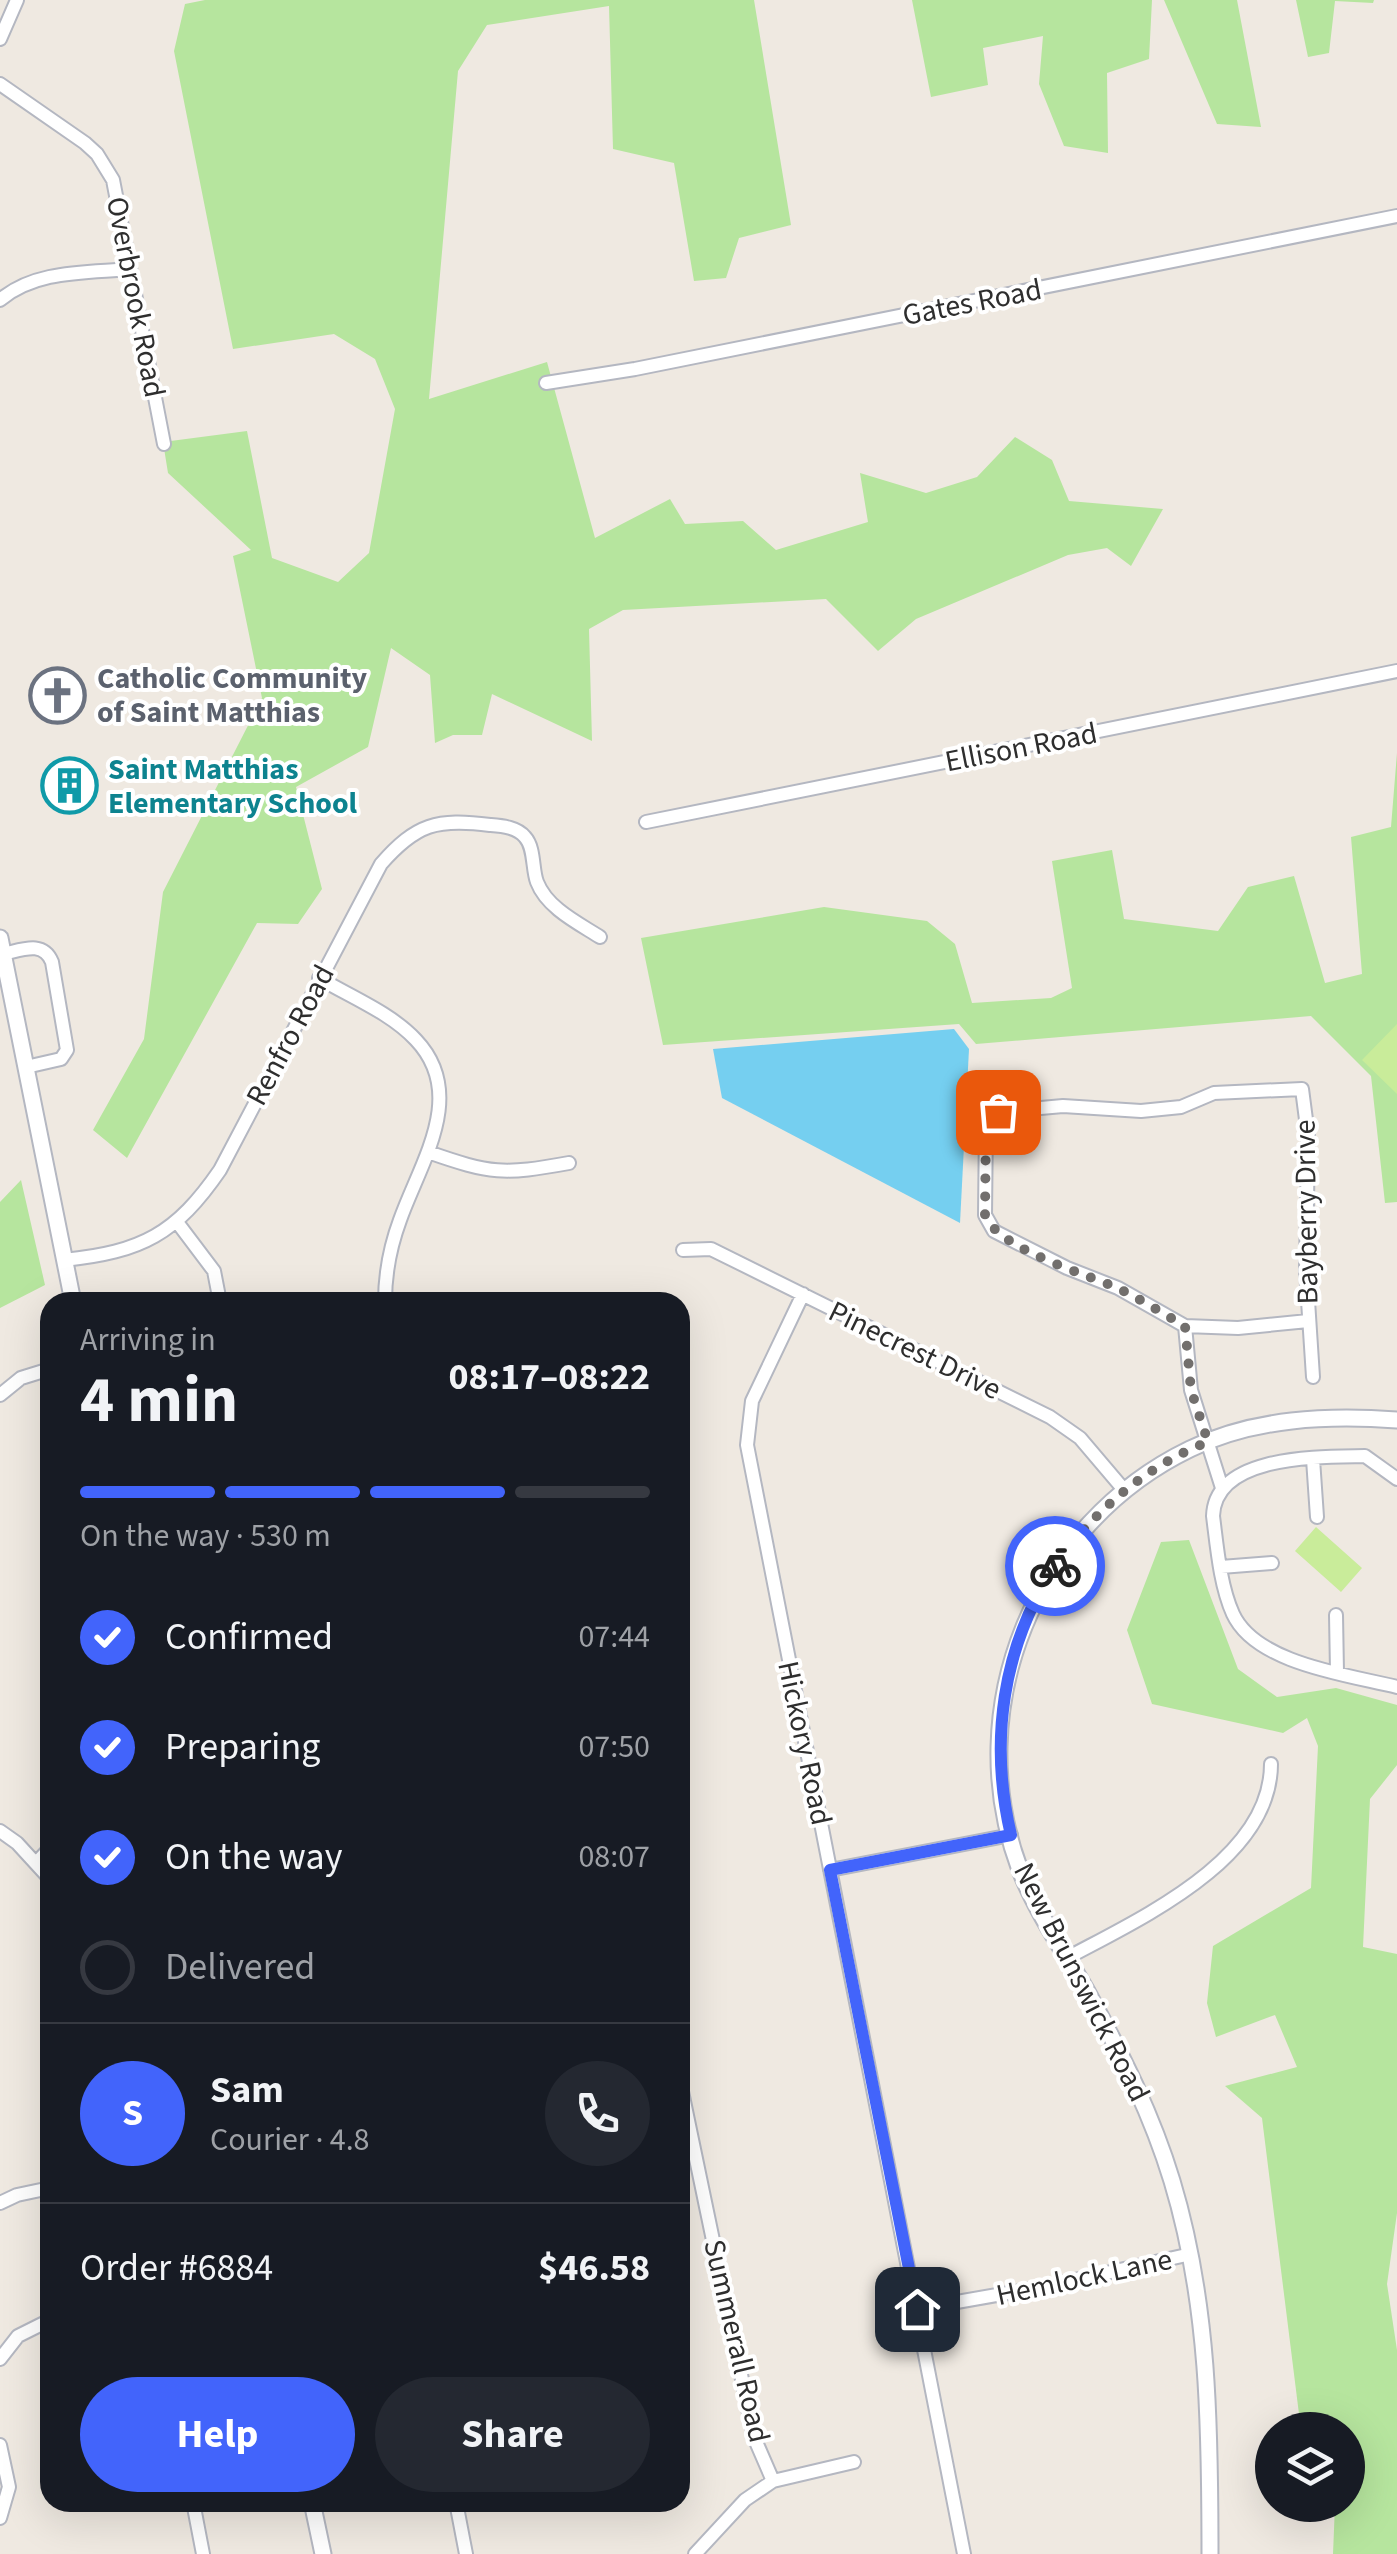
<!DOCTYPE html>
<meta charset="utf-8">
<style>
:root{--surface:#171b24;--page:#242831;--text:#f1f3f6;--muted:#9ea1a6;--line:#363941;--accent:#4264fb}
body{margin:0;font-family:"Source Sans 3",sans-serif;background:var(--page);color:var(--text);height:100vh;display:flex;flex-direction:column;font-size:38px;white-space:nowrap}
*{box-sizing:border-box;margin:0}
p{font-size:32px;color:var(--muted)}
.icon{flex:none;width:55px;height:55px;fill:none;stroke:currentColor;stroke-width:2;stroke-linecap:round;stroke-linejoin:round}
.map{position:relative;flex:1;overflow:hidden}
.panel{position:absolute;left:40px;top:1292px;width:650px;height:1220px;display:flex;flex-direction:column;background:var(--surface);border-radius:30px;box-shadow:0 10px 40px #0002}
.panel>*{flex:none}
.tools{position:absolute;left:1255px;top:2412px;display:grid;gap:20px}
.tools a{display:grid;place-items:center;width:110px;height:110px;border-radius:50%;background:var(--surface);box-shadow:0 10px 40px #0002;font-size:50px}
.pin{position:absolute;display:grid;place-items:center;width:85px;height:85px;color:#fff;margin:-42px;border-radius:20px;box-shadow:0 5px 15px #0006}
.courier{position:absolute;display:grid;place-items:center;width:100px;height:100px;margin:-50px;border:8px solid #4264fb;border-radius:50%;background:#fff;color:#222;box-shadow:0 2px 12px #0007}
.headline em{font-style:normal;font-weight:700}
.headline div{display:flex;flex-direction:column-reverse}
.headline{display:flex;align-items:center;justify-content:space-between;height:170px;padding:0 40px}
h1{font-size:65px;font-weight:700;line-height:75px}
.bar{display:grid;grid-template-columns:repeat(4,1fr);gap:15px 10px;align-content:center;height:120px;padding:0 40px}
.bar i{height:12px;border-radius:8px;background:var(--line)}
.bar .current{background:var(--accent)}
.bar p{grid-column:span 4}
.line{display:flex;align-items:center;gap:25px;padding:0 40px;border-top:2px solid var(--line)}
.line div{flex:1}
.round{display:grid;place-items:center;flex:none;width:105px;height:105px;border-radius:52px;background:var(--page)}
ol{padding:0 40px;list-style:none}
li{display:flex;align-items:center;gap:30px;height:110px}
li p{margin-inline-start:auto}
li .icon{padding:10px;border-radius:50%;background:var(--accent);color:#fff;stroke-width:4}
li:last-child{color:var(--muted)}
li i{width:55px;height:55px;border:5px solid var(--line);border-radius:50%}
.cta{display:flex;gap:20px;margin-top:auto;padding:20px 40px}
.cta a{flex:1;height:115px;border-radius:60px;background:var(--accent);color:#fff;font-size:40px;font-weight:700;line-height:115px;text-align:center}
.cta a+a{background:var(--page);color:var(--text)}
.map>svg:first-child{display:block}
.green{fill:#b6e59e}
.pitch{fill:#c9ec9a}
.water{fill:#75cff0}
.lines{fill:none;stroke-linecap:round;stroke-linejoin:round}
.minor-casing{stroke:#b4b7c1;stroke-width:16}
.tertiary-casing{stroke:#b4b7c1;stroke-width:19}
.minor{stroke:#fff;stroke-width:12}
.tertiary{stroke:#fff;stroke-width:15}
.done{stroke:#726f6d;stroke-width:10;stroke-dasharray:0 18}
.route{stroke:#4264fb;stroke-width:12}
.labels{text-anchor:middle;stroke-width:8;stroke-linejoin:round;paint-order:stroke}
.street-label{font-size:30px;fill:#2e2e2e;stroke:#fff}
.worship-label{font-size:30px;font-weight:bold;fill:#5b616d;stroke:#fff;text-anchor:start}
.culture-label{font-size:30px;font-weight:bold;fill:#0d838f;stroke:#fff;text-anchor:start}
</style>
<div class="map">
<svg width="1397" height="2554" viewBox="0 0 1397 2554">
<rect width="100%" height="100%" fill="#efe9e1"/>
<path class="green" d="M205,0H754L791,225L739,238L726,278L694,281L674,163L613,149L609,6L487,25L458,71L429,399L547,362L595,538L670,499L685,524L743,521L776,550L868,522L860,473L926,493L977,477L1015,437L1052,460L1069,501L1163,509L1131,566L1107,548L1068,555L916,619L878,651L826,599L623,610L589,629L592,741L492,694L482,735H453L435,743L430,675L391,648L368,747L296,787L322,889L298,924L257,923L127,1158L93,1130L144,1039L163,892L262,698L233,556L251,550L168,473L163,442L247,431L272,558L338,582L369,553L395,409L375,359L334,334L233,349L174,51L185,4Z
M912,0H1152L1149,59L1107,73L1108,153L1064,146L1039,84L1043,36L983,48L988,85L931,97Z
M1164,0H1237L1261,127L1217,124Z
M1296,0H1374L1373,3L1335,1L1329,53L1308,57Z
M1397,753V1202L1385,1203L1371,1076L1311,1016L976,1044L959,1024L663,1045L641,938L824,907L927,921L955,944L972,1003L1051,998L1072,988L1052,861L1112,850L1124,919L1218,931L1248,887L1294,876L1325,983L1362,974L1351,837L1391,827Z
M21,1180L45,1285L0,1308V1202Z
M1189,1540L1238,1669L1277,1697L1336,1688L1397,1705V1765L1370,1799L1363,1947L1397,1954V2213L1387,2284L1397,2350V2554H1333L1335,2505H1348V2430H1301L1262,2118L1225,2086L1297,2067L1275,2015L1216,2037L1207,2003L1213,1946L1311,1888L1318,1746L1307,1718L1283,1733L1152,1704L1127,1630L1161,1542Z"/>
<path class="pitch" d="M1397,1024V1094L1362,1060Z
M1316,1527L1362,1568L1341,1592L1295,1551Z"/>
<path class="water" d="M954,1029L969,1049L960,1223L722,1098L713,1049Z"/>
<g class="lines">
<defs>
<path id="minor" d="M0,39L17,0
M0,84L85,143L97,154L113,180L164,444
M0,300C35,270 86,273 130,269
M546,383L635,369L1397,216
M646,822L1397,671
M3,954C22,950 43,940 52,962L67,1050L61,1059L26,1067
M319,978C351,997 391,1013 416,1040C468,1095 420,1163 400,1220C390,1247 385,1274 385,1302
M428,1152C491,1174 503,1175 569,1163
M177,1222L214,1271L220,1302
M683,1250L711,1249L1050,1417L1080,1438L1125,1491
M64,1260C142,1252 176,1234 220,1170L381,864C416,824 437,818 490,825C502,826 517,827 525,837C535,848 532,869 537,882C547,908 578,923 600,937
M803,1294L752,1401L747,1445L964,2554
M1308,1321L1238,1328L1185,1326L1118,1288L1067,1268L994,1231L985,1215L986,1122L998,1112L1063,1106L1141,1111L1181,1107L1214,1093L1302,1089L1308,1135L1306,1270L1313,1377
M1185,1326L1191,1390L1222,1488
M0,1395L21,1378L50,1369
M1313,1459L1317,1517
M1397,1479L1365,1456C1321,1457 1215,1454 1213,1516C1217,1547 1220,1585 1233,1614C1256,1664 1349,1675 1397,1687
M1221,1567L1272,1563
M1336,1615L1337,1672
M0,1831L17,1843L50,1879
M37,1862L50,1848
M830,1870L1011,1835
M1067,1958C1139,1919 1271,1860 1271,1764
M680,2082L754,2437L773,2481
M0,2203L17,2195L50,2188
M917,2309L1048,2286L1191,2254
M0,2359L18,2336L50,2320
M0,2445L9,2487L0,2518
M193,2502L203,2554
M456,2502L466,2554
M695,2554L745,2500L773,2481L854,2462"/>
<path id="tertiary" d="M0,938L73,1302
M312,2502L323,2554
M1210,2554C1210,2427 1209,2303 1172,2181C1152,2115 1122,2055 1089,1995C1066,1954 1037,1914 1020,1870C959,1708 1035,1524 1190,1449C1254,1418 1328,1415 1397,1420"/>
</defs>
<use href="#minor" class="minor-casing"/>
<use href="#tertiary" class="tertiary-casing"/>
<use href="#minor" class="minor"/>
<use href="#tertiary" class="tertiary"/>
</g>
<g class="lines">
<path class="done" d="M998,1112L986,1122L985,1215C997,1248 1083,1273 1115,1287C1139,1298 1162,1313 1185,1326L1191,1390L1208,1442C1147,1465 1092,1513 1055,1566"/>
<path class="route" d="M917,2309L830,1870L1011,1835C989,1742 1002,1647 1055,1566"/>
</g>
<defs>
<symbol id="church-ring" viewBox="-11 -11 22 22"><circle r="9.5" fill="#fff" stroke="#6b7280" stroke-width="1.5"/><path d="M-1.2-6h2.4v3.5h3.3v2.4h-3.3V6h-2.4V-.1h-3.3v-2.4h3.3Z" fill="#6b7280"/></symbol>
<symbol id="building-ring" viewBox="-11 -11 22 22"><circle r="9.5" fill="#fff" stroke="#0f9aa8" stroke-width="1.5"/><path d="M-4-6H4V6H1V3H-1V6H-4ZM-2.5-4.3h1.7v1.8h-1.7ZM.8-4.3h1.7v1.8H.8ZM-2.5-1h1.7V.8h-1.7ZM.8-1h1.7V.8H.8Z" fill="#0f9aa8"/></symbol>
</defs>
<g fill-rule="evenodd">
<use href="#church-ring" x="26" y="664" width="63" height="63"/>
<use href="#building-ring" x="38" y="754" width="63" height="63"/>
</g>
<g class="labels">
<g class="street-label">
<text transform="translate(136 297) rotate(79)" y="10">Overbrook Road</text>
<text transform="translate(972 302) rotate(-11)" y="10">Gates Road</text>
<text transform="translate(1021 747) rotate(-11)" y="10">Ellison Road</text>
<text transform="translate(290 1035) rotate(-62)" y="10">Renfro Road</text>
<text transform="translate(1306 1212) rotate(-91)" y="10">Bayberry Drive</text>
<text transform="translate(915 1350) rotate(26)" y="10">Pinecrest Drive</text>
<text transform="translate(805 1743) rotate(78)" y="10">Hickory Road</text>
<text transform="translate(1082 1982) rotate(63)" y="10">New Brunswick Road</text>
<text transform="translate(1084 2277) rotate(-12)" y="10">Hemlock Lane</text>
<text transform="translate(737 2341) rotate(77)" y="10">Summerall Road</text>
</g>
<g class="worship-label">
<text x="97" y="688">Catholic Community<tspan x="97" dy="34">of Saint Matthias</tspan></text>
</g>
<g class="culture-label">
<text x="108" y="779">Saint Matthias<tspan x="108" dy="34">Elementary School</tspan></text>
</g>
</g>
</svg>
<div class="tools">
<a><svg class="icon" aria-label="layers" viewBox="0 0 24 24"><path d="M12 4l9 5-9 5-9-5zM3 14l9 5 9-5"/></svg></a>
</div>
<div class="pin" style="left:998px;top:1112px;background:#ea580c"><svg class="icon" aria-label="bag" viewBox="0 0 24 24"><path d="M5 8h14l-1 12H6zM9 8a3 3 0 0 1 6 0"/></svg></div>
<div class="pin" style="left:917px;top:2309px;background:#1f2937"><svg class="icon" aria-label="home" viewBox="0 0 24 24"><path d="M3 11l9-7 9 7M6 9v11h12V9"/></svg></div>
<div class="courier" style="left:1055px;top:1566px"><svg class="icon" aria-label="bike" viewBox="0 0 24 24"><circle cx="6" cy="16" r="4"/><circle cx="18" cy="16" r="4"/><path d="M6 16l4-8h5l3 8M10 8l3 8H6M13 5h3"/></svg></div>
<section class="panel">
<div class="headline"><div><h1>4 min</h1><p>Arriving in</p></div><em>08:17–08:22</em></div>
<div class="bar"><i class="current"></i><i class="current"></i><i class="current"></i><i></i><p>On the way · 530 m</p></div>
<ol>
<li><svg class="icon" aria-label="check" viewBox="0 0 24 24"><path d="M5 12l5 5 9-10"/></svg>Confirmed<p>07:44</p></li>
<li><svg class="icon" aria-label="check" viewBox="0 0 24 24"><path d="M5 12l5 5 9-10"/></svg>Preparing<p>07:50</p></li>
<li><svg class="icon" aria-label="check" viewBox="0 0 24 24"><path d="M5 12l5 5 9-10"/></svg>On the way<p>08:07</p></li>
<li><i></i>Delivered</li>
</ol>
<div class="line" style="height:180px"><b class="round" style="background:var(--accent);color:#fff">S</b><div><b>Sam</b><p>Courier · 4.8</p></div><a class="round"><svg class="icon" aria-label="phone" viewBox="0 0 24 24"><path d="M5 4h4l2 5-3 2q2 4 5 5l2-3 5 2v4C11 20 4 13 5 4z"/></svg></a></div>
<div class="line" style="height:130px"><div>Order #6884</div><b>$46.58</b></div>
<div class="cta"><a>Help</a><a>Share</a></div>
</section>
</div>
